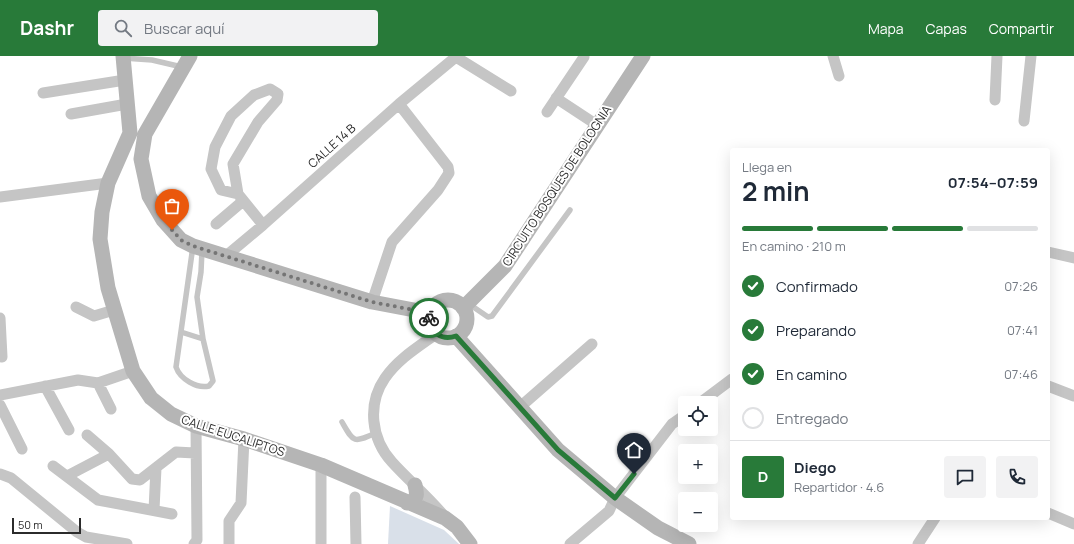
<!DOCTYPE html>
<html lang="es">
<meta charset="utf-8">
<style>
:root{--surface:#fff;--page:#f2f2f3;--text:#1f2937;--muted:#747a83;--line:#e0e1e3;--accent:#287a39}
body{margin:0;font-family:Manrope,sans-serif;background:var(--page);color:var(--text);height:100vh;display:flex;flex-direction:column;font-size:15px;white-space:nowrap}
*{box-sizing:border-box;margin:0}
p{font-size:13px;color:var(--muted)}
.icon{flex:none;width:22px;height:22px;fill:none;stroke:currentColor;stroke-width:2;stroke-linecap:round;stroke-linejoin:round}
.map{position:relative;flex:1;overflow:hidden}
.drawer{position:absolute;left:730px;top:92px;width:320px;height:372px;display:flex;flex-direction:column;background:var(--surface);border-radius:4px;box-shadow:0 4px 16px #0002}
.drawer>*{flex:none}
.controls{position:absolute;left:678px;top:340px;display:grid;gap:8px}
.controls a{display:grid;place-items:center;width:40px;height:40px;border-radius:4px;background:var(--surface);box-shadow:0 4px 16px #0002;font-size:20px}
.scale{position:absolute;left:12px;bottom:10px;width:69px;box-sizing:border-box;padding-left:4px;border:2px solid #2b2b2b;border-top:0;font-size:11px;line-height:14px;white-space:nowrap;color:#2b2b2b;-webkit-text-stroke:3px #fff;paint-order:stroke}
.pin{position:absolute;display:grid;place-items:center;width:34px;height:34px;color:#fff;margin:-41px -17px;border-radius:50% 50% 50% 0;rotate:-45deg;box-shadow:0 0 4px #0007}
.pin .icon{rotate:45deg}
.courier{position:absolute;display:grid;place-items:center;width:40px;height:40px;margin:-20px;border:3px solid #287a39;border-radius:50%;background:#fff;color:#222;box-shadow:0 1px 5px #0007}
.overview em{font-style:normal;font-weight:700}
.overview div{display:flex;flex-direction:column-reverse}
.overview{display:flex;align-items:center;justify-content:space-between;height:68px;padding:0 12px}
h1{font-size:26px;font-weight:700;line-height:30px}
.bar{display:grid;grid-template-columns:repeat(4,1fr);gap:6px 4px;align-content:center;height:48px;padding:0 12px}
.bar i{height:5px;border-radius:3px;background:var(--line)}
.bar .on{background:var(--accent)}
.bar p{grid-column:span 4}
.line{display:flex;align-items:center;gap:10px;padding:0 12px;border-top:1px solid var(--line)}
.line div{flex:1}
.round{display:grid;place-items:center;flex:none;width:42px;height:42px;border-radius:4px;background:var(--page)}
ol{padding:0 12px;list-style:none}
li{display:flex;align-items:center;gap:12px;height:44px}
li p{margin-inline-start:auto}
li .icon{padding:4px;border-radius:50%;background:var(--accent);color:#fff;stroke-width:4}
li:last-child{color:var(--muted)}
li i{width:22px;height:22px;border:2px solid var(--line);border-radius:50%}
header{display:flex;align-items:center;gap:24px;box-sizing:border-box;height:56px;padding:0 20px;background:var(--accent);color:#fff}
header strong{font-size:19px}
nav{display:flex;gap:22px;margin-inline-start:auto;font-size:14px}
.search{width:280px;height:36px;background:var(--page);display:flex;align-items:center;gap:10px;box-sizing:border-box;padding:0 14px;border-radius:4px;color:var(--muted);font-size:15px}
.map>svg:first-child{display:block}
.green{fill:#d9e0e9}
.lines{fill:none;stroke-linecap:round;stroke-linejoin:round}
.lane{stroke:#c5c5c5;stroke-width:5.5}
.street{stroke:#c5c5c5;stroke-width:11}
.secondary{stroke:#b5b5b5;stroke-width:15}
.done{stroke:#757575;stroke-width:4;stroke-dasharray:0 7.2}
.route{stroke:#287a39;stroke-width:5}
.labels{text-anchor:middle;stroke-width:4;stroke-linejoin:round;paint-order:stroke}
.street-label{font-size:12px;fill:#2b2b2b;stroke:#fff}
</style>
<header>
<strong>Dashr</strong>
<div class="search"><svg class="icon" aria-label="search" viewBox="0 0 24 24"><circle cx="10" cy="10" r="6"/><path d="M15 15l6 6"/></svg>Buscar aquí</div>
<nav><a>Mapa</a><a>Capas</a><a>Compartir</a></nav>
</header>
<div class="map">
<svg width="1074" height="488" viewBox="0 0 1074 488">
<rect width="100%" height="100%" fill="#fff"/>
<path class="green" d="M390,450L444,474L459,488H388Z"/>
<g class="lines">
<path class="lane" d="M123,2L152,4L182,11
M193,190L176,311C180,323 197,333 209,330L213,325L203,283L197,241L201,216L202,194
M469,248L488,261L492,260L570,154
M181,276L203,283
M342,366C354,387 353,387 376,377"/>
<path class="street" d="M833,0L839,20
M456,1L511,35
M43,37L125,24
M556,42L597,69
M995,44L997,0
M547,56L584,1
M71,58L127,48
M1024,65L1031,0
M238,138L221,134L211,113L215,91L231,60L254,39L270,33L278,38L277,44L258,66L233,108L238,138L263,169
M0,141L108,127
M216,168L243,145
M1048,196L1074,202
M226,200L263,169L399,48L457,0
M372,246L392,186L438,134L449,117L448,111L399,48
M76,251L94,260L114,254
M0,262L2,301
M436,278C418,291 398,303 385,322C367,348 371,383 392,406C409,425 429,441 445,461
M98,327L111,353
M45,330L69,374
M1048,330L1074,340
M0,339L78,324L98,327L133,315
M700,347L732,323
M0,349L22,393
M520,351L592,288
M87,379L109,398L132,423L140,424L176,396L195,397
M53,410L98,444L172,458
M0,418L11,422L77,476L86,481L127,488
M67,420L109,398
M355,441L356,488
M154,454L156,412
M1048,457L1074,468
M194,488L197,484L196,370
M229,488V465L241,447L244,383
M321,488V409
M570,488L609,455L615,442L672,368L685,359
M918,488L935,462"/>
<path class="secondary" d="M123,0L130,77
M190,0L145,78L141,103L149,140L163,164L181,184L193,190L372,246L430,257
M130,77L108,127L102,156L100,183L108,232L133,315L151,342L171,358L196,370L244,383L321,409L445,462L457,471L470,488
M429 263a19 19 0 1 1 38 0a19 19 0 1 1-38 0Z
M463,252L505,210L643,0
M456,280L558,394L615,442L658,472L689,488
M407,447H410C418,442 417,437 415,429"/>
</g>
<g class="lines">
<path class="done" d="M172,174L181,184L193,190L372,246L430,257L429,262"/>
<path class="route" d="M429,262C430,277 442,285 456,280L558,394L615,442L634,418"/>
</g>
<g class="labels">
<g class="street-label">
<text transform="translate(332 90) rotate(-42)" y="4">CALLE 14 B</text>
<text transform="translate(557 130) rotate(-57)" y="4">CIRCUITO BOSQUES DE BOLOGNIA</text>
<text transform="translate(233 380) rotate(18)" y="4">CALLE EUCALIPTOS</text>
</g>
</g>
</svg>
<div class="controls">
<a><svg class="icon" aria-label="locate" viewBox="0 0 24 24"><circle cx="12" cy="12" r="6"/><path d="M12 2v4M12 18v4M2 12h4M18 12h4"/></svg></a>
<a>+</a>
<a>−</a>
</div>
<div class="scale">50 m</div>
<div class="pin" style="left:172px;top:174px;background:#ea580c"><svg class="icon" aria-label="bag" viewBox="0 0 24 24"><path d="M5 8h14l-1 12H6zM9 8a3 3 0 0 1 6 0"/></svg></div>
<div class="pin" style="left:634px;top:418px;background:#1f2937"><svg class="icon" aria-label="home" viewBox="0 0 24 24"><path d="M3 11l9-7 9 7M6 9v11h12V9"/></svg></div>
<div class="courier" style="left:429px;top:262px"><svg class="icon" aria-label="bike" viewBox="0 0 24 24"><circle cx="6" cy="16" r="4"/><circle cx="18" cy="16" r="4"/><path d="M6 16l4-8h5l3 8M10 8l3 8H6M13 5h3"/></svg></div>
<section class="drawer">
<div class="overview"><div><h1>2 min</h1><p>Llega en</p></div><em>07:54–07:59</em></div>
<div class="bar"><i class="on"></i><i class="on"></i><i class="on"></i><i></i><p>En camino · 210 m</p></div>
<ol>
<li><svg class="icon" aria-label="check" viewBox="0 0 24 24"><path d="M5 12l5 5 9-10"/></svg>Confirmado<p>07:26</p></li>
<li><svg class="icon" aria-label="check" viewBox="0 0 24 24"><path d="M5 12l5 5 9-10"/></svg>Preparando<p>07:41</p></li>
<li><svg class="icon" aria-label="check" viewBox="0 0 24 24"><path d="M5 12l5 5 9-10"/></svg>En camino<p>07:46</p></li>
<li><i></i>Entregado</li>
</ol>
<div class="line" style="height:72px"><b class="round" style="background:var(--accent);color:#fff">D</b><div><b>Diego</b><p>Repartidor · 4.6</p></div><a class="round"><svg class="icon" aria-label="chat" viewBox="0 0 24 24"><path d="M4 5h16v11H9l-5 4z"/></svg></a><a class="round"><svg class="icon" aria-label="phone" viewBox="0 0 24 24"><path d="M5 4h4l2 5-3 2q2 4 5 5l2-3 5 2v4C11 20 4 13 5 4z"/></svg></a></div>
</section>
</div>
